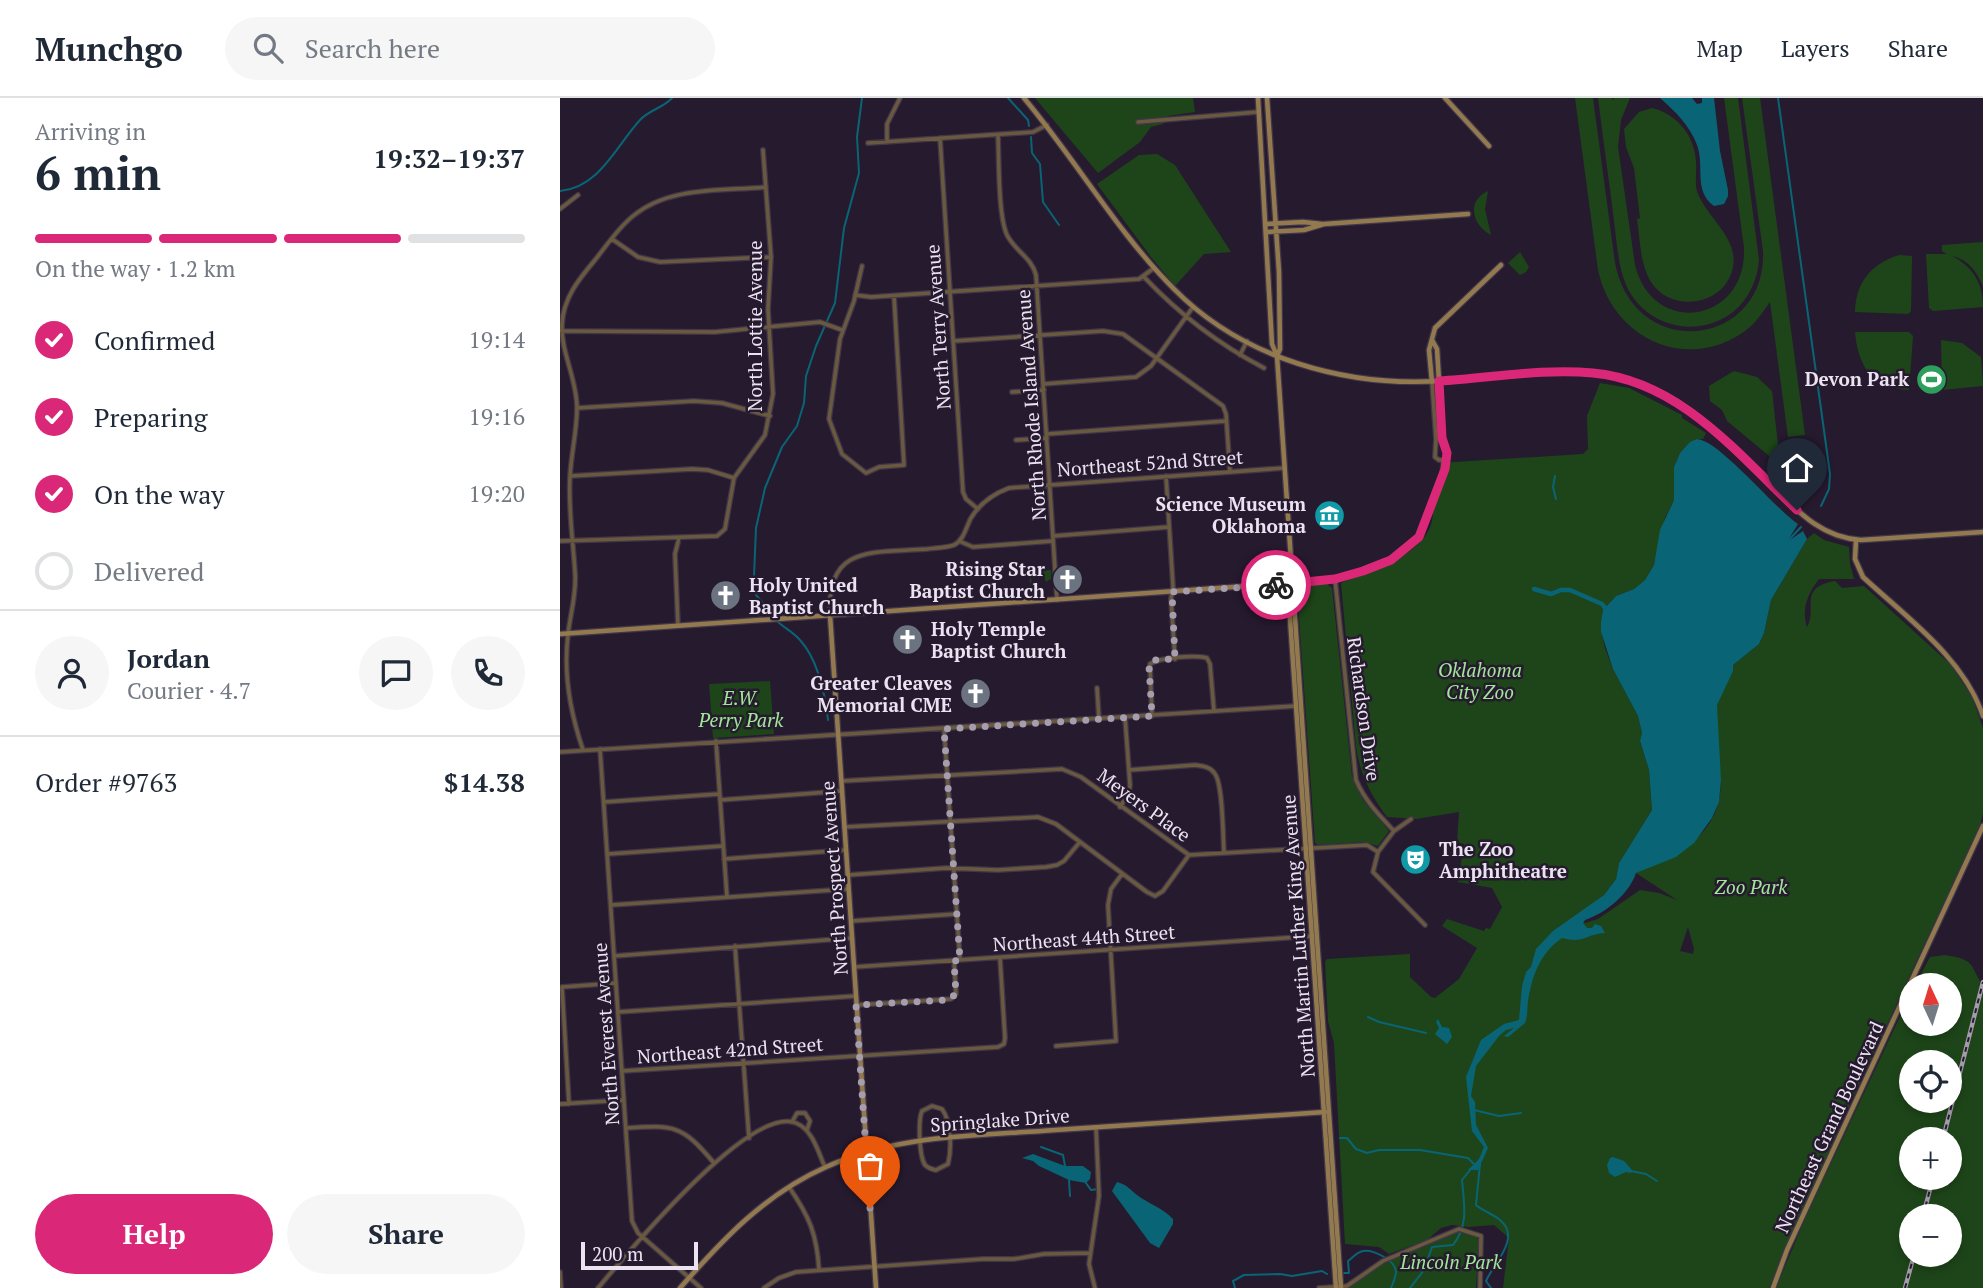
<!DOCTYPE html>
<meta charset="utf-8">
<style>
:root{--surface:#fff;--page:#f6f6f7;--text:#1f2937;--muted:#747a83;--line:#e0e1e3;--accent:#db2777}
body{margin:0;font-family:"PT Serif",serif;background:var(--page);color:var(--text);height:100vh;display:flex;flex-direction:column;font-size:26px;white-space:nowrap}
*{box-sizing:border-box;margin:0}
p{font-size:23px;color:var(--muted)}
.icon{flex:none;width:38px;height:38px;fill:none;stroke:currentColor;stroke-width:2;stroke-linecap:round;stroke-linejoin:round}
.map{position:relative;flex:1;overflow:hidden}
.details{display:flex;flex-direction:column;background:var(--surface);width:560px}
.details>*{flex:none}
.needle{width:46px;rotate:356deg}
.buttons{position:absolute;left:1339px;top:875px;display:grid;gap:14px}
.buttons a{display:grid;place-items:center;width:63px;height:63px;border-radius:50%;background:var(--surface);box-shadow:0 4px 10px #0003;font-size:35px}
.scale{position:absolute;left:21px;bottom:18px;width:117px;box-sizing:border-box;padding-left:7px;border:4px solid #ebe3f1;border-top:0;font-size:19px;line-height:24px;white-space:nowrap;color:#ebe3f1;-webkit-text-stroke:5px #261a2f;paint-order:stroke}
.pin{position:absolute;display:grid;place-items:center;width:60px;height:60px;color:#fff;margin:-72px -30px;border-radius:50% 50% 50% 0;rotate:-45deg;box-shadow:0 0 7px #0007}
.pin .icon{rotate:45deg}
.courier{position:absolute;display:grid;place-items:center;width:70px;height:70px;margin:-35px;border:5px solid #db2777;border-radius:50%;background:#fff;color:#222;box-shadow:0 2px 9px #0007}
.head em{font-style:normal;font-weight:800}
.head div{display:flex;flex-direction:column-reverse}
.head{display:flex;align-items:center;justify-content:space-between;height:119px;padding:0 35px}
h1{font-size:46px;font-weight:800;line-height:52px}
.bar{display:grid;grid-template-columns:repeat(4,1fr);gap:10px 7px;align-content:center;height:84px;padding:0 35px}
.bar i{height:9px;border-radius:5px;background:var(--line)}
.bar .on{background:var(--accent)}
.bar p{grid-column:span 4}
.line{display:flex;align-items:center;gap:18px;padding:0 35px;border-top:2px solid var(--line)}
.line div{flex:1}
.round{display:grid;place-items:center;flex:none;width:74px;height:74px;border-radius:37px;background:var(--page)}
ol{padding:0 35px;list-style:none}
li{display:flex;align-items:center;gap:21px;height:77px}
li p{margin-inline-start:auto}
li .icon{padding:7px;border-radius:50%;background:var(--accent);color:#fff;stroke-width:4}
li:last-child{color:var(--muted)}
li i{width:38px;height:38px;border:4px solid var(--line);border-radius:50%}
.action{display:flex;gap:14px;margin-top:auto;padding:14px 35px}
.action a{flex:1;height:80px;border-radius:42px;background:var(--accent);color:#fff;font-size:28px;font-weight:800;line-height:80px;text-align:center}
.action a+a{background:var(--page);color:var(--text)}
header{display:flex;align-items:center;gap:42px;box-sizing:border-box;height:98px;padding:0 35px;background:var(--surface);border-bottom:2px solid var(--line)}
header strong{font-size:33px}
nav{display:flex;gap:38px;margin-inline-start:auto;font-size:24px}
.search{width:490px;height:63px;background:var(--page);display:flex;align-items:center;gap:18px;box-sizing:border-box;padding:0 24px;border-radius:38px;color:var(--muted);font-size:26px}
main{display:flex;flex:1;min-height:0}
.map>svg:first-child{display:block}
.green{fill:#1e4519;fill-rule:evenodd}
.water{fill:#096575}
.lines{fill:none;stroke-linecap:round;stroke-linejoin:round}
.stream{stroke:#096575;stroke-width:2}
.canal{stroke:#096575;stroke-width:4.5}
.street-casing{stroke:#42364a;stroke-width:6}
.secondary-casing{stroke:#42364a;stroke-width:7}
.street{stroke:#69593f;stroke-width:3.5}
.secondary{stroke:#92794e;stroke-width:4.5}
.rail-casing{stroke:#a49bab;stroke-width:4.5}
.rail{stroke:#261a2f;stroke-width:2;stroke-dasharray:5;stroke-linecap:butt}
.done{stroke:#a69dad;stroke-width:7;stroke-dasharray:0 12.6}
.route{stroke:#db2777;stroke-width:9}
.labels{text-anchor:middle;stroke-width:5;stroke-linejoin:round;paint-order:stroke}
.street-label{font-size:19px;fill:#ebe3f1;stroke:#261a2f}
.poi-label{font-size:19px;font-weight:bold;fill:#ebe3f1;stroke:#261a2f;text-anchor:end}
.park-label{font-size:19px;font-style:italic;fill:#a0e797;stroke:#261a2f}
</style>
<header>
<strong>Munchgo</strong>
<div class="search"><svg class="icon" aria-label="search" viewBox="0 0 24 24"><circle cx="10" cy="10" r="6"/><path d="M15 15l6 6"/></svg>Search here</div>
<nav><a>Map</a><a>Layers</a><a>Share</a></nav>
</header>
<main>
<section class="details">
<div class="head"><div><h1>6 min</h1><p>Arriving in</p></div><em>19:32–19:37</em></div>
<div class="bar"><i class="on"></i><i class="on"></i><i class="on"></i><i></i><p>On the way · 1.2 km</p></div>
<ol>
<li><svg class="icon" aria-label="check" viewBox="0 0 24 24"><path d="M5 12l5 5 9-10"/></svg>Confirmed<p>19:14</p></li>
<li><svg class="icon" aria-label="check" viewBox="0 0 24 24"><path d="M5 12l5 5 9-10"/></svg>Preparing<p>19:16</p></li>
<li><svg class="icon" aria-label="check" viewBox="0 0 24 24"><path d="M5 12l5 5 9-10"/></svg>On the way<p>19:20</p></li>
<li><i></i>Delivered</li>
</ol>
<div class="line" style="height:126px"><a class="round"><svg class="icon" aria-label="person" viewBox="0 0 24 24"><circle cx="12" cy="8" r="4"/><path d="M4 21q1-7 8-7t8 7"/></svg></a><div><b>Jordan</b><p>Courier · 4.7</p></div><a class="round"><svg class="icon" aria-label="chat" viewBox="0 0 24 24"><path d="M4 5h16v11H9l-5 4z"/></svg></a><a class="round"><svg class="icon" aria-label="phone" viewBox="0 0 24 24"><path d="M5 4h4l2 5-3 2q2 4 5 5l2-3 5 2v4C11 20 4 13 5 4z"/></svg></a></div>
<div class="line" style="height:91px"><div>Order #9763</div><b>$14.38</b></div>
<div class="action"><a>Help</a><a>Share</a></div>
</section>
<div class="map">
<svg width="1423" height="1190" viewBox="0 0 1423 1190">
<rect width="100%" height="100%" fill="#261a2f"/>
<path class="green" d="M475,0H633L635,14L608,18L603,26L591,29L580,44L538,75Z
M1015,0H1033L1055,165C1075,266 1207,249 1203,153L1182,0H1200L1245,337L1228,339L1210,204C1204,212 1198,222 1190,229C1132,277 1053,243 1038,172Z
M1038,0H1052L1053,2L1054,0H1070L1061,22L1058,49L1075,167C1093,240 1187,225 1184,150L1164,0H1178L1199,162C1197,187 1184,211 1160,222C1126,238 1085,224 1068,191C1058,171 1057,145 1054,123C1049,82 1043,41 1038,0Z
M1092,10C1117,16 1135,38 1136,64C1137,76 1134,86 1138,96C1149,122 1181,142 1172,173C1162,208 1111,215 1091,184C1080,166 1080,141 1077,121L1080,120L1074,70L1066,49L1064,31L1079,14Z
M597,56L615,67L671,154L644,156L615,188L591,159L537,86L579,57Z
M928,93L925,111L931,137C912,127 906,103 928,93Z
M1423,144V188C1416,173 1409,162 1392,158C1413,169 1423,185 1423,209L1373,213L1369,210L1366,156H1387L1382,153V147Z
M960,154L969,169L966,174L960,177L948,165Z
M1339,157L1352,158L1351,213L1348,216L1295,214C1296,184 1311,166 1339,157Z
M1295,234H1349L1353,238L1349,292C1312,291 1298,268 1295,234Z
M1381,242L1402,245L1421,259L1423,288L1382,292Z
M1174,273L1197,279L1212,293L1218,347L1214,362L1167,323L1162,312L1150,303L1149,288Z
M1040,285L1069,290L1122,317V320L1146,335L1143,341H1137L1130,345L1120,355L1114,369V402L1105,420L1094,467L1085,482L1074,491L1056,498L1043,512L1041,533L1045,550L1053,571L1078,618L1082,635L1080,644L1089,672L1092,712L1059,765L1056,781L1044,797L1016,818L1025,825L1038,821L1080,792L1099,795L1117,802L1076,775C1124,755 1167,732 1160,672C1158,652 1153,627 1157,607C1159,595 1167,583 1173,573V567L1199,546L1204,535L1211,502L1247,441L1254,435L1264,442L1289,449L1290,466L1294,481H1259C1248,495 1241,511 1247,529C1258,509 1237,490 1275,483L1282,490L1304,488L1391,567L1412,599L1423,630V715L1420,727L1284,1019L1209,1190H943L949,1140L934,1127L908,1129L892,1127L881,1130L867,1142L829,1156L819,1149L785,1146L774,945L768,923L765,864L767,861L850,856V879L871,899L875,900L899,881L917,850L882,828L887,821L924,833L926,830L930,831L942,809L932,790L898,784L904,746L897,744L899,714L856,721L827,719C810,696 800,676 796,648L781,485C813,471 881,453 872,407L878,398L880,365L1023,356L1028,351L1027,318ZM1128,829L1134,851L1133,856L1120,853Z
M491,472V481L486,484L483,476L473,477L471,481L474,492L479,491L480,496L471,497L469,473Z
M767,486L772,490L792,678L803,702L829,733L818,748L804,744L758,747L755,745L737,491L742,488Z
M210,583L214,636L153,640L149,586Z
M1385,857C1416,862 1409,866 1423,888V1190H1216L1245,1121L1351,895V926H1390V887H1355L1370,859ZM1351,964H1390V1003H1351ZM1390,1041V1080H1351V1041ZM1351,1118H1390V1157H1351Z
M897,1132L917,1138L919,1143L916,1190H789L822,1164L864,1149L886,1135Z"/>
<path class="water" d="M1100,0H1132L1137,6L1142,5V0H1154L1160,53L1168,92V98L1164,106L1154,108C1133,93 1145,68 1137,47C1130,28 1115,13 1100,0Z
M1137,341C1159,342 1214,410 1238,426L1227,444L1243,433L1247,441L1211,502L1204,535L1199,546L1173,567V573L1157,607L1161,682L1159,704L1152,720L1134,745L1116,759L1076,775C1069,796 1046,815 1025,822L1023,825L1027,830H1032L1035,826L1041,828L1045,835C1025,836 1025,846 1002,840C980,855 972,878 968,903C967,910 968,918 965,925L948,939L944,938L954,930L946,932L939,938L916,968L911,998L915,1004L916,1027L928,1050L918,1072H908L919,1061L924,1049L912,1033L906,979L921,942L944,926L959,922L962,888L966,874L971,869L976,851L993,833L1044,797L1056,781L1059,765L1092,712L1089,672L1080,643L1082,635L1078,618L1053,571L1041,534V524L1043,512L1056,498L1074,491L1085,482L1094,467L1100,432L1114,402V369L1120,355L1130,344Z
M878,921L882,929L889,930L892,939L887,946L875,936L879,930L876,924Z
M473,1056L505,1068H523L531,1074L530,1081L526,1085L509,1082L479,1068L473,1063L462,1060Z
M1053,1059L1064,1063L1072,1072L1071,1075L1066,1074L1055,1079L1049,1075L1047,1067L1050,1060Z
M557,1084C568,1087 569,1091 577,1097C589,1106 603,1110 613,1121V1126L599,1150L590,1145L552,1093Z"/>
<g class="lines">
<path class="stream" d="M448,0L468,22L469,28
M1218,0L1270,376L1269,391L1261,408
M471,39L472,55L480,66L483,104L499,127
M0,93C40,89 56,48 80,22C89,12 103,10 112,0
M995,378L993,389L996,401
M1227,444L1241,429
M215,519L196,497L194,478L196,430L205,390L222,349L237,328L244,305L246,278L256,248L275,205L284,130L299,75L297,39L302,0
M218,524C225,530 234,535 240,542C258,562 265,596 268,622
M808,919L819,924L866,935
M914,1012L939,1018L961,1015
M780,1040H787L796,1051L807,1055L819,1052H860L908,1060L915,1067
M481,1049L503,1057L505,1068
M920,1066L916,1107C923,1113 933,1116 940,1122C962,1140 933,1166 926,1183L931,1190
M1071,1073L1086,1076L1097,1083
M509,1082L510,1098
M526,1085L531,1092L538,1091
M784,1175H789L788,1163C792,1160 797,1154 803,1153C812,1151 836,1162 836,1174C836,1177 833,1186 831,1190
M675,1190L673,1183L684,1177L720,1176L732,1178L762,1173L767,1176
M850,1190L864,1172L872,1149L893,1147C909,1127 904,1106 902,1082L910,1072"/>
<path class="canal" d="M974,491L991,496L1001,492H1010L1042,506L1045,510"/>
<defs>
<path id="street" d="M578,24L698,14
M438,37C439,60 438,118 447,137C455,153 472,160 476,177L497,502
M380,40L403,394L406,401L418,411
M327,44V26L340,0
M308,45L473,34L487,27
M0,111L18,97
M52,141L78,159L100,164L211,159
M302,168L294,203L280,241L269,321L282,356L306,375L319,369L344,367L334,198
M584,179C620,217 658,246 704,270
M295,197L311,199L579,181L594,170
M0,233L155,234L260,224L282,232
M393,243L543,233L563,236L663,308L666,316L670,374
M680,257L687,243
M872,284L876,341L875,359L879,362H885
M483,286L576,279L591,268L633,209
M452,294L484,292
M17,310L134,303L162,305L210,318
M487,336L666,323
M456,342L487,340
M10,378L132,371L148,372L174,380
M606,378L613,488L611,501L615,561
M493,438L609,429
M0,443L157,438L165,431L174,380L205,337L213,296L208,211L211,159L203,52
M399,443L413,449L493,443
M775,481L796,682C805,703 819,717 834,733
M733,485L775,481L803,473L831,462L858,439L885,371L886,355L882,340L879,283
M270,517C266,446 313,455 367,451C375,450 386,450 394,447C404,442 406,429 411,420C420,405 433,396 449,390L724,370
M118,528L115,456L119,440
M537,590L539,621
M592,618L590,566C600,559 635,557 647,560L650,566L654,613
M384,631L400,862
M156,643L167,799
M40,651L72,1123L78,1135L141,1190
M23,652C10,614 3,577 8,537C10,516 17,496 15,474C13,442 8,410 10,379C11,356 17,333 17,310C17,281 1,255 2,227C3,200 19,181 35,162C47,147 58,130 73,118C109,88 162,93 206,89
M0,654L736,608
M569,672L635,667C643,668 651,669 655,676C663,686 663,740 664,755
M281,683L502,671L521,679L629,757L807,747L818,754L813,774L865,827
M160,702L282,693
M44,704L159,696
M560,709L569,695L570,687L565,619
M284,729L478,719L496,726L587,794L595,798L603,793L629,757
M818,754L834,733L851,721
M48,756L163,748
M164,761L286,752
M288,777L386,770L438,772L486,769L497,767L504,763L519,745
M51,807L288,791
M291,823L397,816
M175,848L189,1040
M54,858L292,840
M294,869L753,838
M2,889L9,1006
M2,889L56,885
M296,907L391,901L396,896L394,863
M58,914L296,898
M496,948L556,943L548,807L551,791L562,776
M62,973L438,949L444,946L445,940L440,860
M0,1006L64,1002
M372,1008L382,1011C391,1023 392,1051 388,1066L376,1072C371,1071 369,1071 365,1067C359,1058 358,1022 362,1013Z
M232,1024L237,1015H245L250,1023L247,1032
M66,1030C115,1027 122,1027 154,1065
M229,1089C249,1118 257,1136 259,1172
M0,1174L1,1190
M38,1190C66,1157 190,1006 236,1025C253,1032 258,1054 265,1069
M204,1190L219,1180L236,1174L423,1161H454L484,1156L530,1155
M535,1190L529,1166L539,1098L536,1029
M759,1190L787,1188L823,1163L899,1131L921,1138L920,1190"/>
<path id="secondary" d="M464,0C516,62 557,134 614,191C683,261 786,289 881,283C953,279 1028,261 1095,292C1139,312 1172,350 1206,382C1234,409 1259,440 1301,442L1423,434
M698,0L712,246L717,258L781,1190
M707,0L719,174L720,251L717,258
M885,0L929,48
M707,126L743,124L762,126
M707,134L744,132L764,126L908,116
M872,242L877,251L879,283
M872,284L869,252L875,230L941,167
M1296,442L1295,461L1303,479C1346,519 1404,560 1423,618
M731,486L728,491L776,1190
M270,517L316,1190
M0,536L731,485
M120,1190C163,1141 205,1096 266,1069C338,1036 417,1038 495,1032C585,1026 675,1020 765,1014
M1213,1190L1227,1152L1423,728"/>
</defs>
<use href="#street" class="street-casing"/>
<use href="#secondary" class="secondary-casing"/>
<use href="#street" class="street"/>
<use href="#secondary" class="secondary"/>
<defs>
<path id="rail" d="M1383,1041L1423,884
M1363,1118L1373,1080
M1345,1190L1354,1157"/>
</defs>
<use href="#rail" class="rail-casing"/>
<use href="#rail" class="rail"/>
</g>
<g class="lines">
<path class="done" d="M310,1110L296,907L387,902L396,896L394,863L400,862L384,631L592,618L589,568L594,562L615,561L612,494L716,487"/>
<path class="route" d="M716,487L775,481L803,473L831,462L859,439L885,371L887,355L882,340L879,283C930,280 983,270 1033,275C1120,283 1178,356 1237,412"/>
</g>
<defs>
<symbol id="stadium-disc" viewBox="-11 -11 22 22"><circle r="9.5" fill="#2e9e5b" stroke="#261a2f"/><path d="M0-5a6.5 5 0 1 0 0 10a6.5 5 0 1 0 0-10ZM-3.5-1.8h7v3.6h-7Z" fill="#fff"/></symbol>
<symbol id="museum-disc" viewBox="-11 -11 22 22"><circle r="9.5" fill="#0f9aa8" stroke="#261a2f"/><path d="M0-6L6-3V-2H-6V-3ZM-5-1h2V3h-2ZM-1-1h2V3h-2ZM3-1h2V3H3ZM-6 4H6V6H-6Z" fill="#fff"/></symbol>
<symbol id="church-disc" viewBox="-11 -11 22 22"><circle r="9.5" fill="#6b7280" stroke="#261a2f"/><path d="M-1.2-6h2.4v3.5h3.3v2.4h-3.3V6h-2.4V-.1h-3.3v-2.4h3.3Z" fill="#fff"/></symbol>
<symbol id="theatre-disc" viewBox="-11 -11 22 22"><circle r="9.5" fill="#0f9aa8" stroke="#261a2f"/><path d="M-5-5.5Q0-4 5-5.5V0Q5 5 0 6Q-5 5-5 0ZM-3.3-2.5H-1v1.5H-3.3ZM1-2.5H3.3v1.5H1ZM-2.8 1Q0 5.5 2.8 1Z" fill="#fff"/></symbol>
</defs>
<g fill-rule="evenodd">
<use href="#stadium-disc" x="1354" y="264" width="35" height="35"/>
<use href="#museum-disc" x="752" y="400" width="35" height="35"/>
<use href="#church-disc" x="490" y="464" width="35" height="35"/>
<use href="#church-disc" x="148" y="480" width="35" height="35"/>
<use href="#church-disc" x="330" y="524" width="35" height="35"/>
<use href="#church-disc" x="398" y="578" width="35" height="35"/>
<use href="#theatre-disc" x="838" y="744" width="35" height="35"/>
</g>
<g class="labels">
<g class="street-label">
<text transform="translate(195 228) rotate(-90)" y="7">North Lottie Avenue</text>
<text transform="translate(378 229) rotate(-94)" y="7">North Terry Avenue</text>
<text transform="translate(471 307) rotate(-94)" y="7">North Rhode Island Avenue</text>
<text transform="translate(590 365) rotate(-4)" y="7">Northeast 52nd Street</text>
<text transform="translate(804 611) rotate(82)" y="7">Richardson Drive</text>
<text transform="translate(584 707) rotate(36)" y="7">Meyers Place</text>
<text transform="translate(274 780) rotate(-94)" y="7">North Prospect Avenue</text>
<text transform="translate(738 838) rotate(-94)" y="7">North Martin Luther King Avenue</text>
<text transform="translate(524 840) rotate(-4)" y="7">Northeast 44th Street</text>
<text transform="translate(46 936) rotate(-94)" y="7">North Everest Avenue</text>
<text transform="translate(170 952) rotate(-4)" y="7">Northeast 42nd Street</text>
<text transform="translate(440 1022) rotate(-4)" y="7">Springlake Drive</text>
<text transform="translate(1269 1029) rotate(-65)" y="7">Northeast Grand Boulevard</text>
</g>
<g class="poi-label">
<text x="1349" y="288">Devon Park</text>
<text x="746" y="413">Science Museum<tspan x="746" dy="22">Oklahoma</tspan></text>
<text x="485" y="478">Rising Star<tspan x="485" dy="22">Baptist Church</tspan></text>
<text x="189" y="494" text-anchor="start">Holy United<tspan x="189" dy="22">Baptist Church</tspan></text>
<text x="371" y="538" text-anchor="start">Holy Temple<tspan x="371" dy="22">Baptist Church</tspan></text>
<text x="392" y="592">Greater Cleaves<tspan x="392" dy="22">Memorial CME</tspan></text>
<text x="879" y="758" text-anchor="start">The Zoo<tspan x="879" dy="22">Amphitheatre</tspan></text>
</g>
<g class="park-label">
<text x="920" y="579">Oklahoma<tspan x="920" dy="22">City Zoo</tspan></text>
<text x="181" y="607">E.W.<tspan x="181" dy="22">Perry Park</tspan></text>
<text x="1191" y="796">Zoo Park</text>
<text x="891" y="1171">Lincoln Park</text>
</g>
</g>
</svg>
<div class="buttons">
<a><svg class="needle" viewBox="-14 -14 28 28"><path d="M0-13l5 13h-10z" fill="#e53935"/><path d="M0 13l5-13h-10z" fill="#747a83"/></svg></a>
<a><svg class="icon" aria-label="locate" viewBox="0 0 24 24"><circle cx="12" cy="12" r="6"/><path d="M12 2v4M12 18v4M2 12h4M18 12h4"/></svg></a>
<a>+</a>
<a>−</a>
</div>
<div class="scale">200 m</div>
<div class="pin" style="left:310px;top:1110px;background:#ea580c"><svg class="icon" aria-label="bag" viewBox="0 0 24 24"><path d="M5 8h14l-1 12H6zM9 8a3 3 0 0 1 6 0"/></svg></div>
<div class="pin" style="left:1237px;top:412px;background:#1f2937"><svg class="icon" aria-label="home" viewBox="0 0 24 24"><path d="M3 11l9-7 9 7M6 9v11h12V9"/></svg></div>
<div class="courier" style="left:716px;top:487px"><svg class="icon" aria-label="bike" viewBox="0 0 24 24"><circle cx="6" cy="16" r="4"/><circle cx="18" cy="16" r="4"/><path d="M6 16l4-8h5l3 8M10 8l3 8H6M13 5h3"/></svg></div>
</div>
</main>
